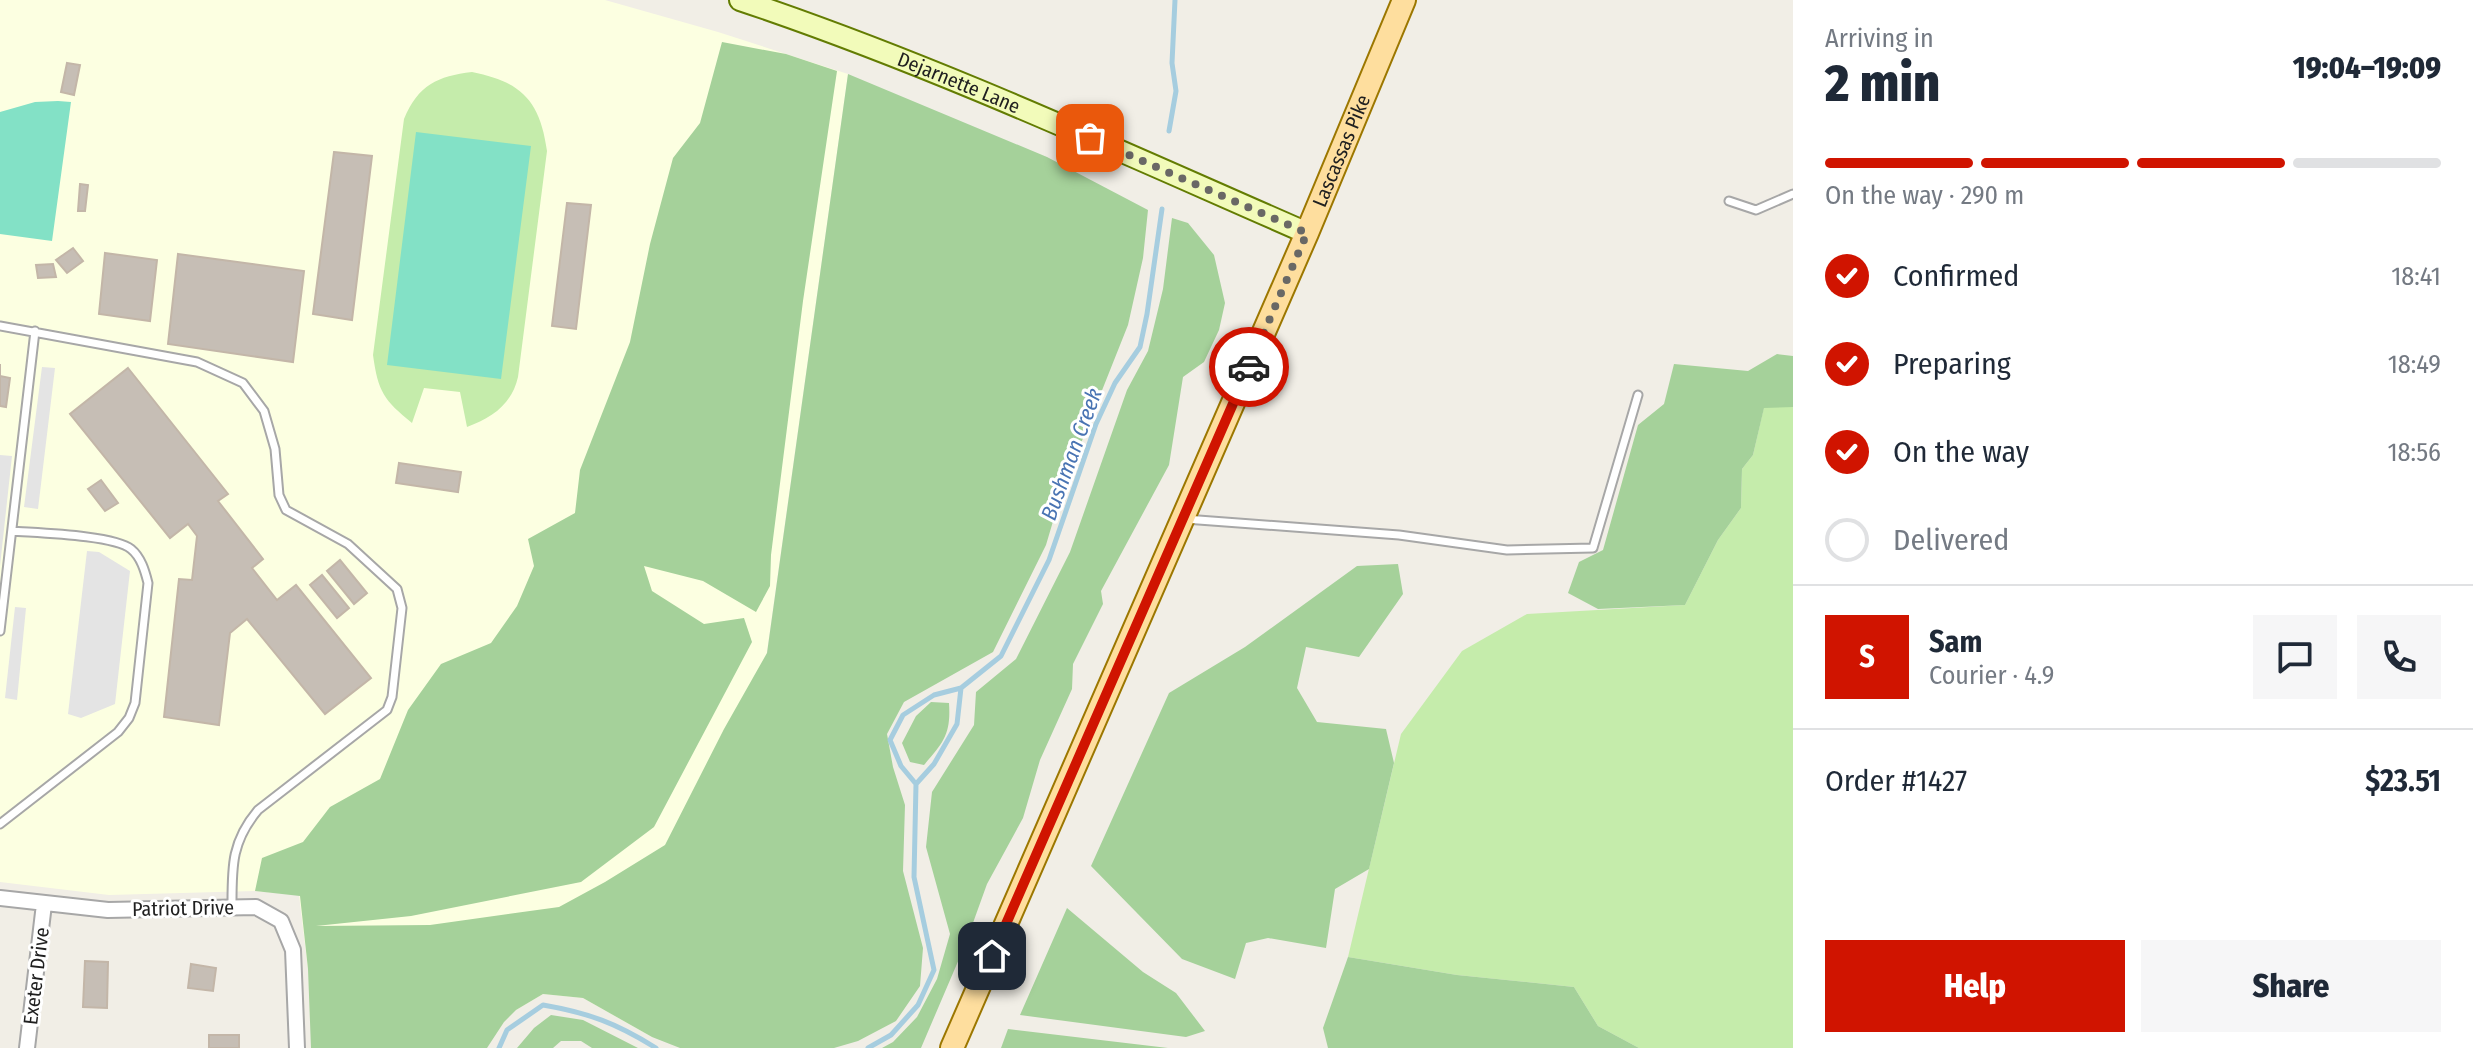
<!DOCTYPE html>
<meta charset="utf-8">
<style>
:root{--surface:#fff;--page:#f6f6f7;--text:#1f2937;--muted:#747a83;--line:#e0e1e3;--accent:#d01400}
body{margin:0;font-family:"Fira Sans Condensed",sans-serif;background:var(--page);color:var(--text);height:100vh;display:flex;flex-direction:column;font-size:30px;white-space:nowrap}
*{box-sizing:border-box;margin:0}
p{font-size:26px;color:var(--muted)}
.icon{flex:none;width:44px;height:44px;fill:none;stroke:currentColor;stroke-width:2;stroke-linecap:round;stroke-linejoin:round}
.map{position:relative;flex:1;overflow:hidden}
.panel{display:flex;flex-direction:column;background:var(--surface);width:680px}
.panel>*{flex:none}
.pin{position:absolute;display:grid;place-items:center;width:68px;height:68px;color:#fff;margin:-34px;border-radius:16px;box-shadow:0 4px 12px #0006}
.courier{position:absolute;display:grid;place-items:center;width:80px;height:80px;margin:-40px;border:6px solid #d01400;border-radius:50%;background:#fff;color:#222;box-shadow:0 2px 10px #0007}
.headline em{font-style:normal;font-weight:800}
.headline div{display:flex;flex-direction:column-reverse}
.headline{display:flex;align-items:center;justify-content:space-between;height:136px;padding:0 32px}
h1{font-size:52px;font-weight:800;line-height:60px}
.bar{display:grid;grid-template-columns:repeat(4,1fr);gap:12px 8px;align-content:center;height:96px;padding:0 32px}
.bar i{height:10px;border-radius:6px;background:var(--line)}
.bar .selected{background:var(--accent)}
.bar p{grid-column:span 4}
.line{display:flex;align-items:center;gap:20px;padding:0 32px;border-top:2px solid var(--line)}
.line div{flex:1}
.round{display:grid;place-items:center;flex:none;width:84px;height:84px;border-radius:0px;background:var(--page)}
ol{padding:0 32px;list-style:none}
li{display:flex;align-items:center;gap:24px;height:88px}
li p{margin-inline-start:auto}
li .icon{padding:8px;border-radius:50%;background:var(--accent);color:#fff;stroke-width:4}
li:last-child{color:var(--muted)}
li i{width:44px;height:44px;border:4px solid var(--line);border-radius:50%}
.cta{display:flex;gap:16px;margin-top:auto;padding:16px 32px}
.cta a{flex:1;height:92px;border-radius:0px;background:var(--accent);color:#fff;font-size:32px;font-weight:800;line-height:92px;text-align:center}
.cta a+a{background:var(--page);color:var(--text)}
main{display:flex;flex:1;min-height:0}
.map>svg:first-child{display:block}
.education{fill:#fcffe1}
.grass{fill:#c5ecab}
.forest{fill:#a5d19a}
.pitch{fill:#83e1c6}
.parking{fill:#e4e4e4}
.lines{fill:none;stroke-linecap:round;stroke-linejoin:round}
.stream{stroke:#a6cddf;stroke-width:5}
.building{fill:#c6beb5;stroke:#c3b6a8;stroke-width:2}
.service-casing{stroke:#a7a7a7;stroke-width:11}
.minor-casing{stroke:#a7a7a7;stroke-width:18}
.secondary-casing{stroke:#637c02;stroke-width:24}
.primary-casing{stroke:#9c7700;stroke-width:26}
.service{stroke:#fff;stroke-width:7}
.minor{stroke:#fff;stroke-width:14}
.secondary{stroke:#f2fbba;stroke-width:20}
.primary{stroke:#fede9e;stroke-width:22}
.done{stroke:#696865;stroke-width:8;stroke-dasharray:0 14.4}
.route{stroke:#d01400;stroke-width:10}
.labels{text-anchor:middle;stroke-width:6;stroke-linejoin:round;paint-order:stroke}
.street-label{font-size:20px;fill:#202020;stroke:#fff}
.water-label{font-size:22px;font-style:italic;fill:#4974b3;stroke:#fff}
</style>
<main>
<div class="map">
<svg width="1793" height="1048" viewBox="0 0 1793 1048">
<rect width="100%" height="100%" fill="#f1eee6"/>
<path class="education" d="M0,0H605L718,32L848,74L763,680L652,1037L583,998L543,994L516,1010L308,969L299,895L255,891L109,895L0,882Z"/>
<path class="grass" d="M472,72C522,82 540,101 547,151L518,377C512,404 492,418 467,427L460,392L424,388L412,423C384,400 378,392 373,355L404,119C418,85 438,76 472,72Z
M1764,407H1793V1048H1639L1598,1026L1574,987L1457,975L1348,957L1401,734L1462,651L1527,614L1685,605L1718,540L1741,508L1742,469L1753,455Z"/>
<path class="forest" d="M722,42L786,54L837,71L803,301L771,555L770,586L756,612L703,581L644,566L652,591L704,624L744,618L752,642L654,827L581,882L411,916L316,926L430,925L559,907L605,882L665,845L724,729L767,653L848,74L1047,157L1148,210L1143,258L1128,325L1062,491L1046,545L993,652L904,702L887,734L893,767L905,805L903,871L923,948L920,986L896,1021L858,1041L834,1048H680L652,1037L583,998L543,994L516,1010L504,1022L487,1048H311L308,969L300,896L255,891L262,858L303,842L330,807L380,779L408,710L441,664L491,643L517,606L534,566L528,539L575,513L580,470L630,342L650,244L673,158L700,123Z
M1172,218L1188,223L1214,255L1225,303L1219,330L1204,362L1183,377L1169,465L1101,591L1103,604L1073,664L1072,689L1040,760L1023,818L987,884L965,945L921,1048H882L893,1042L917,1017L937,979L950,934L926,847L932,792L974,725L976,692L1016,659L1070,552L1127,390L1148,351L1163,289Z
M1777,354L1793,356V407L1764,408L1753,455L1742,469L1741,508L1718,540L1685,605L1598,609L1568,593L1579,562L1603,550L1638,425L1664,404L1674,364L1748,371Z
M1398,564L1403,594L1359,657L1306,647L1297,688L1317,722L1386,729L1394,763L1369,869L1335,889L1326,948L1268,938L1246,943L1235,979L1182,959L1091,866L1169,693L1245,647L1357,566Z
M931,702L949,703C951,734 944,742 924,765L910,762L902,743L916,716Z
M1067,908L1143,972L1176,993L1205,1031L1186,1037L1020,1015Z
M1348,957L1457,975L1574,987L1598,1026L1639,1048H1328L1323,1028Z
M551,1015L583,1020L638,1048H592L581,1041H561L553,1048H517L534,1028Z
M1008,1029L1168,1048H1001Z"/>
<path class="pitch" d="M58,101L71,102L52,241L0,234V112L35,102Z
M416,132L531,146L501,379L387,365Z"/>
<path class="parking" d="M42,367L55,368L38,509L24,507Z
M0,455L12,456L0,566Z
M87,551L99,552L130,571L115,704L81,718L68,714Z
M15,607L26,608L17,700L5,698Z"/>
<g class="lines">
<path class="stream" d="M1169,131L1176,91L1172,63L1175,0
M916,784L901,766L890,740L903,715L934,695L961,688
M499,1048L507,1030L543,1005C589,1013 616,1023 656,1048
M868,1048L891,1035L918,1005L934,970L914,877L916,784L934,764L957,724L961,688L1001,656L1049,560L1096,424L1115,383L1140,347L1147,314L1162,209"/>
</g>
<path class="building" d="M67,63L80,65L74,95L61,92Z
M334,152L372,156L352,320L313,314Z
M80,184L88,185L85,211H78Z
M567,203L591,205L576,329L552,326Z
M73,248L83,261L67,273L56,260Z
M105,253L157,260L150,321L99,314Z
M178,254L304,271L293,362L168,344Z
M53,264L56,277L38,278L36,265Z
M0,364V376L10,378L6,407L0,406Z
M128,368L228,494L218,501L263,559L252,568L277,600L296,585L371,678L325,714L247,619L230,633L219,725L164,717L179,579L192,580L197,536L188,524L170,538L70,414Z
M399,463L461,472L458,492L396,483Z
M101,480L118,503L105,511L88,489Z
M340,560L367,593L354,604L327,571Z
M322,575L349,608L337,618L310,585Z
M85,961L108,962L107,1008L83,1007Z
M191,964L216,968L213,991L188,988Z
M209,1035H239V1048H209Z"/>
<g class="lines">
<defs>
<path id="service" d="M1729,201L1756,210L1793,194
M0,326L197,362L243,383L264,411L275,449L279,495L286,510L348,544L397,589L402,608L392,697L387,710L258,810C231,842 232,867 232,907
M1185,519L1399,535L1507,550L1593,548L1638,395
M0,631L35,331
M0,824L118,732L129,718L135,703L148,583C145,571 141,557 131,549C114,535 37,533 12,531"/>
<path id="minor" d="M0,898L108,910L256,907L281,921L293,950L297,1048
M27,1048L44,904"/>
<g id="secondary">
<path id="s1" d="M740,0C934,65 1119,151 1307,233"/>
</g>
<g id="primary">
<path id="s2" d="M952,1048L1307,233L1404,0"/>
</g>
</defs>
<use href="#service" class="service-casing"/>
<use href="#minor" class="minor-casing"/>
<use href="#secondary" class="secondary-casing"/>
<use href="#primary" class="primary-casing"/>
<use href="#service" class="service"/>
<use href="#minor" class="minor"/>
<use href="#secondary" class="secondary"/>
<use href="#primary" class="primary"/>
</g>
<g class="lines">
<path class="done" d="M1090,138L1307,233L1249,367"/>
<path class="route" d="M992,956L1249,367"/>
</g>
<g class="labels">
<g class="street-label">
<text dy="7" stroke="none"><textPath href="#s1" startOffset="234">Dejarnette Lane</textPath></text>
<text dy="7" stroke="none"><textPath href="#s2" startOffset="978">Lascassas Pike</textPath></text>
<text transform="translate(183 908) rotate(-1)" y="7">Patriot Drive</text>
<text transform="translate(36 976) rotate(-83)" y="7">Exeter Drive</text>
</g>
<g class="water-label">
<text transform="translate(1071 454) rotate(-70)" y="8">Bushman Creek</text>
</g>
</g>
</svg>
<div class="pin" style="left:1090px;top:138px;background:#ea580c"><svg class="icon" aria-label="bag" viewBox="0 0 24 24"><path d="M5 8h14l-1 12H6zM9 8a3 3 0 0 1 6 0"/></svg></div>
<div class="pin" style="left:992px;top:956px;background:#1f2937"><svg class="icon" aria-label="home" viewBox="0 0 24 24"><path d="M3 11l9-7 9 7M6 9v11h12V9"/></svg></div>
<div class="courier" style="left:1249px;top:367px"><svg class="icon" aria-label="car" viewBox="0 0 24 24"><path d="M5 17H2v-5l4-1 3-4h7l3 4 3 1v5h-3M9 17h6M6 11h13"/><circle cx="7" cy="17" r="2"/><circle cx="17" cy="17" r="2"/></svg></div>
</div>
<section class="panel">
<div class="headline"><div><h1>2 min</h1><p>Arriving in</p></div><em>19:04–19:09</em></div>
<div class="bar"><i class="selected"></i><i class="selected"></i><i class="selected"></i><i></i><p>On the way · 290 m</p></div>
<ol>
<li><svg class="icon" aria-label="check" viewBox="0 0 24 24"><path d="M5 12l5 5 9-10"/></svg>Confirmed<p>18:41</p></li>
<li><svg class="icon" aria-label="check" viewBox="0 0 24 24"><path d="M5 12l5 5 9-10"/></svg>Preparing<p>18:49</p></li>
<li><svg class="icon" aria-label="check" viewBox="0 0 24 24"><path d="M5 12l5 5 9-10"/></svg>On the way<p>18:56</p></li>
<li><i></i>Delivered</li>
</ol>
<div class="line" style="height:144px"><b class="round" style="background:var(--accent);color:#fff">S</b><div><b>Sam</b><p>Courier · 4.9</p></div><a class="round"><svg class="icon" aria-label="chat" viewBox="0 0 24 24"><path d="M4 5h16v11H9l-5 4z"/></svg></a><a class="round"><svg class="icon" aria-label="phone" viewBox="0 0 24 24"><path d="M5 4h4l2 5-3 2q2 4 5 5l2-3 5 2v4C11 20 4 13 5 4z"/></svg></a></div>
<div class="line" style="height:104px"><div>Order #1427</div><b>$23.51</b></div>
<div class="cta"><a>Help</a><a>Share</a></div>
</section>
</main>
